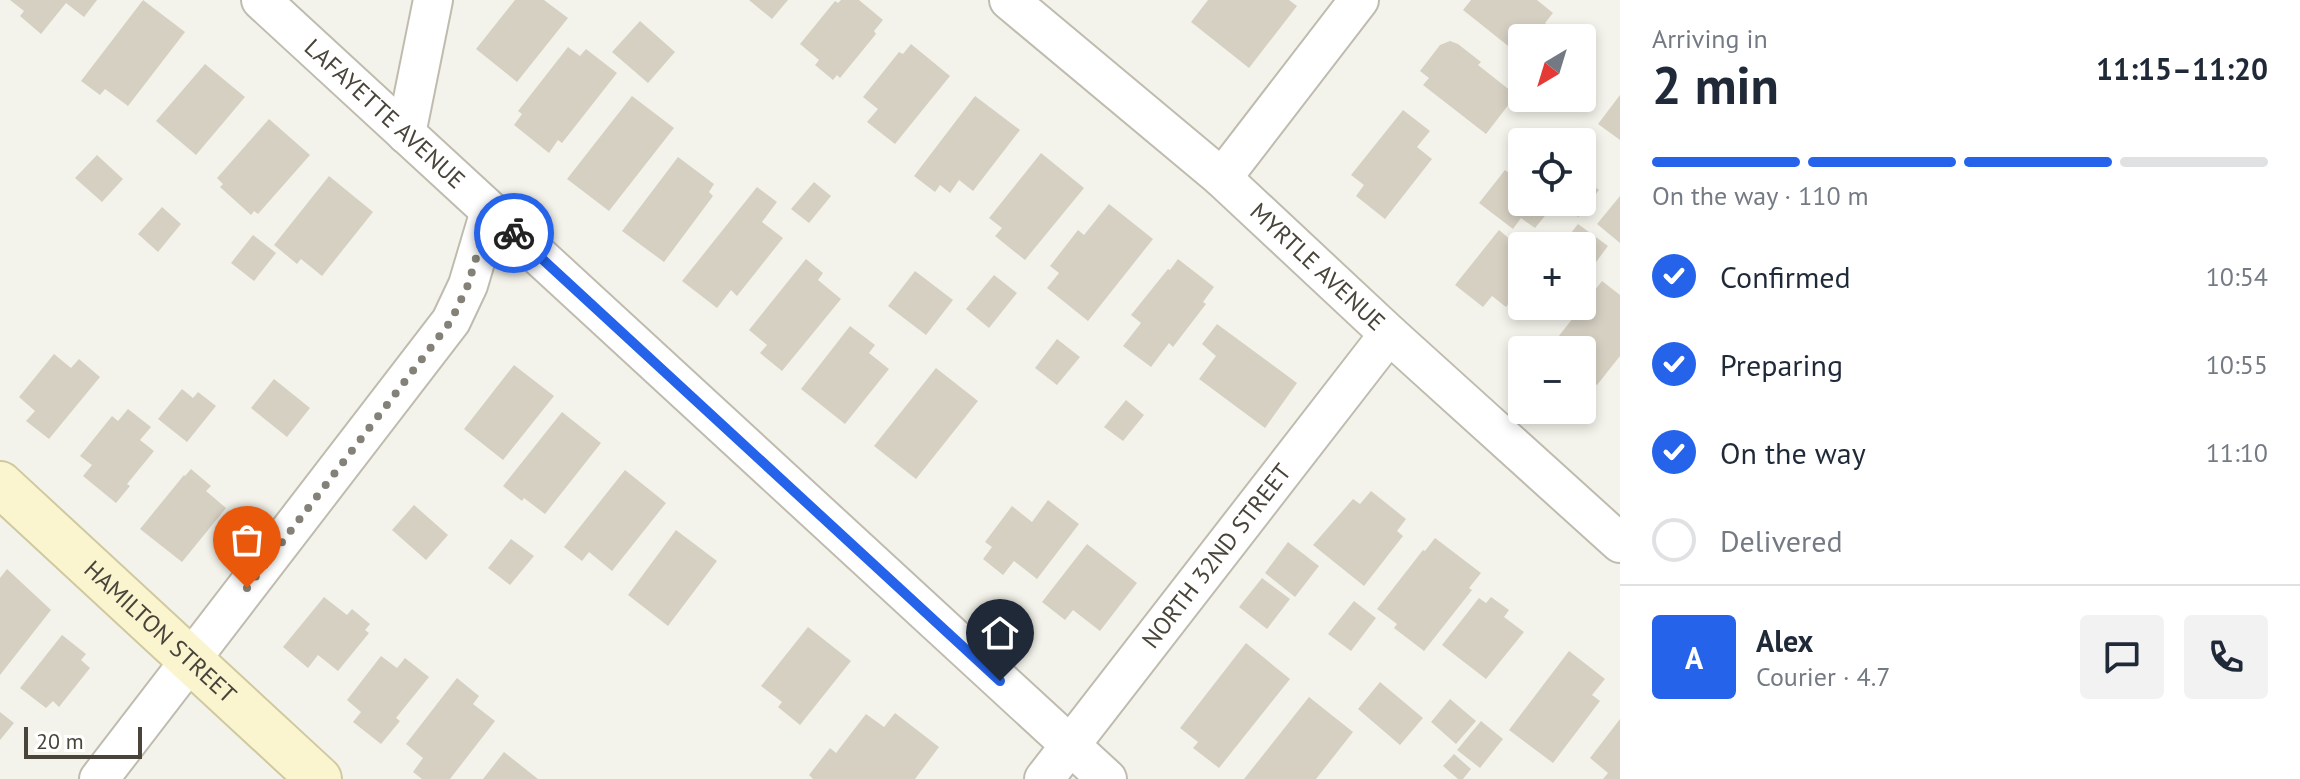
<!DOCTYPE html>
<meta charset="utf-8">
<style>
:root{--surface:#fff;--page:#f2f2f3;--text:#1f2937;--muted:#747a83;--line:#e0e1e3;--accent:#2563eb}
body{margin:0;font-family:"PT Sans",sans-serif;background:var(--page);color:var(--text);height:100vh;display:flex;flex-direction:column;font-size:30px;white-space:nowrap}
*{box-sizing:border-box;margin:0}
p{font-size:26px;color:var(--muted)}
.icon{flex:none;width:44px;height:44px;fill:none;stroke:currentColor;stroke-width:2;stroke-linecap:round;stroke-linejoin:round}
.map{position:relative;flex:1;overflow:hidden}
.drawer{display:flex;flex-direction:column;background:var(--surface);width:680px}
.drawer>*{flex:none}
.needle{width:52px;rotate:218deg}
.controls{position:absolute;left:1508px;top:24px;display:grid;gap:16px}
.controls a{display:grid;place-items:center;width:88px;height:88px;border-radius:8px;background:var(--surface);box-shadow:0 4px 12px #0003;font-size:40px}
.scale{position:absolute;left:24px;bottom:20px;width:118px;box-sizing:border-box;padding-left:8px;border:4px solid #48443a;border-top:0;font-size:22px;line-height:28px;white-space:nowrap;color:#48443a;-webkit-text-stroke:6px #fff;paint-order:stroke}
.pin{position:absolute;display:grid;place-items:center;width:68px;height:68px;color:#fff;margin:-82px -34px;border-radius:50% 50% 50% 0;rotate:-45deg;box-shadow:0 0 8px #0007}
.pin .icon{rotate:45deg}
.courier{position:absolute;display:grid;place-items:center;width:80px;height:80px;margin:-40px;border:6px solid #2563eb;border-radius:50%;background:#fff;color:#222;box-shadow:0 2px 10px #0007}
.overview em{font-style:normal;font-weight:700}
.overview div{display:flex;flex-direction:column-reverse}
.overview{display:flex;align-items:center;justify-content:space-between;height:136px;padding:0 32px}
h1{font-size:52px;font-weight:700;line-height:60px}
.bar{display:grid;grid-template-columns:repeat(4,1fr);gap:12px 8px;align-content:center;height:96px;padding:0 32px}
.bar i{height:10px;border-radius:6px;background:var(--line)}
.bar .selected{background:var(--accent)}
.bar p{grid-column:span 4}
.line{display:flex;align-items:center;gap:20px;padding:0 32px;border-top:2px solid var(--line)}
.line div{flex:1}
.round{display:grid;place-items:center;flex:none;width:84px;height:84px;border-radius:8px;background:var(--page)}
ol{padding:0 32px;list-style:none}
li{display:flex;align-items:center;gap:24px;height:88px}
li p{margin-inline-start:auto}
li .icon{padding:8px;border-radius:50%;background:var(--accent);color:#fff;stroke-width:4}
li:last-child{color:var(--muted)}
li i{width:44px;height:44px;border:4px solid var(--line);border-radius:50%}
main{display:flex;flex:1;min-height:0}
.map>svg:first-child{display:block}
.building{fill:#d5d0c2}
.lines{fill:none;stroke-linecap:round;stroke-linejoin:round}
.street-casing{stroke:#bfbcaf;stroke-width:42}
.secondary-casing{stroke:#d0c99f;stroke-width:48}
.street{stroke:#fff;stroke-width:38}
.secondary{stroke:#fbf5cf;stroke-width:44}
.done{stroke:#848178;stroke-width:8;stroke-dasharray:0 14.4}
.route{stroke:#2563eb;stroke-width:10}
.labels{text-anchor:middle;stroke-width:7;stroke-linejoin:round;paint-order:stroke}
.street-label{font-size:24px;fill:#48443a;stroke:#fff}
</style>
<main>
<div class="map">
<svg width="1620" height="779" viewBox="0 0 1620 779">
<rect width="100%" height="100%" fill="#f4f3eb"/>
<path class="building" d="M10,0H97L84,17L66,3L41,34L20,16L24,11Z
M143,0L185,32L128,106L105,89L100,95L81,81Z
M515,0H544L568,18L517,82L476,49Z
M749,0H788L772,19Z
M841,0H859L883,20L874,31L876,34L840,78L837,75L833,80L815,65L819,60L800,44L835,1L838,3Z
M1208,0H1289L1297,6L1249,68L1191,22Z
M1471,0H1537L1553,13L1545,23L1555,31L1550,38H1522V57L1463,10Z
M640,21L675,52L648,83L612,52Z
M1450,41L1458,44L1481,62L1478,65L1516,95L1486,134L1423,85L1429,78L1420,71L1440,45Z
M911,44L950,76L895,144L867,122L878,109L863,97L899,52L903,54Z
M568,47L580,56L586,49L617,73L562,143L558,140L549,153L514,125L522,114L518,111Z
M205,64L245,97L196,155L156,121Z
M1620,95V140L1598,124Z
M632,96L674,128L609,211L567,179Z
M975,96L1020,130L973,191L959,180L950,193L940,185L935,192L914,176Z
M1403,110L1430,131L1417,147L1432,159L1385,219L1356,196L1364,185L1351,175Z
M269,119L310,155L258,214L254,211L251,215L220,187L223,184L217,178Z
M1041,153L1084,188L1025,260L995,236L1002,228L989,218Z
M97,155L123,179L102,202L75,178Z
M678,157L714,184L709,192L713,196L664,262L622,231Z
M1505,170L1522,183V202H1547L1553,206L1535,228L1521,218L1513,229L1479,203Z
M329,176L373,212L322,276L301,259L297,264L274,245Z
M1582,178L1599,190L1578,217L1558,202H1582Z
M814,182L831,196L809,223L791,209Z
M757,187L777,202L762,222L783,238L737,296L731,290L717,308L682,281Z
M1620,196V243L1597,224Z
M1109,204L1153,239L1088,321L1047,288L1059,273L1050,266L1078,230L1084,235Z
M162,207L181,224L158,252L138,234Z
M1578,224L1608,246L1585,277L1582,275V246H1561Z
M1499,230L1517,245L1527,232L1543,246H1522V287L1506,307L1492,296L1483,307L1455,285Z
M253,235L276,253L254,281L231,263Z
M806,259L823,273L818,280L841,299L782,371L760,353L767,345L749,330Z
M1178,259L1214,287L1203,302L1206,304L1173,347L1169,343L1151,367L1123,346L1141,323L1131,315L1168,269L1170,270Z
M915,271L953,300L926,335L888,306Z
M994,275L1017,293L989,328L966,309Z
M1602,281L1620,295V356L1597,385L1594,383L1586,393L1582,390V350H1556L1551,346Z
M1217,324L1297,383L1265,428L1199,379L1216,356L1202,344Z
M850,326L875,345L869,353L889,369L845,424L801,389Z
M1057,339L1080,357L1057,385L1035,368Z
M54,354L71,368L79,359L100,377L49,439L26,421L35,411L19,397Z
M514,365L554,396L503,460L464,429Z
M936,368L978,401L916,479L874,446Z
M274,379L310,408L287,437L251,408Z
M182,389L193,398L198,392L216,406L187,442L158,419Z
M1126,400L1144,415L1123,441L1104,427Z
M128,409L151,427L140,440L154,451L127,484L130,486L116,503L83,476L92,465L80,456L112,416L118,421Z
M562,412L601,443L545,514L524,498L522,501L503,486Z
M191,469L211,486L206,491L226,508L182,562L140,529L184,475L185,476Z
M625,470L666,503L612,571L589,552L582,561L564,547Z
M1371,491L1406,519L1397,531L1403,536L1364,586L1313,545L1353,499L1360,504Z
M1048,500L1079,524L1037,579L1014,561L1003,575L983,559L992,547L985,542L1012,506L1032,522Z
M414,505L448,535L426,560L392,530Z
M676,530L717,561L668,626L628,595Z
M1435,538L1481,573L1469,588L1472,590L1424,651L1394,628L1397,624L1377,609L1423,550L1425,551Z
M511,539L534,556L510,585L488,568Z
M1288,542L1319,566L1295,597L1265,573Z
M1087,544L1137,583L1100,631L1073,610L1065,620L1042,602Z
M7,569L51,610L0,675V578Z
M1262,578L1290,599L1267,629L1239,607Z
M324,597L347,615L352,609L370,624L365,630L369,633L338,671L318,655L308,668L283,647Z
M1491,597L1509,610L1504,617L1524,632L1486,679L1442,645L1479,598L1486,603Z
M1354,601L1376,618L1351,651L1328,634Z
M808,627L851,661L800,725L778,707L782,702L761,686Z
M62,635L86,654L81,660L90,668L59,707L53,701L46,708L20,688Z
M1246,643L1290,679L1219,768L1193,748L1198,742L1180,728Z
M1569,651L1605,679L1592,695L1600,701L1553,763L1509,730Z
M381,656L397,668L405,658L429,677L396,718L400,721L381,744L353,722L361,712L347,700Z
M457,678L479,696L473,704L495,721L450,779H422L413,772L423,758L406,744Z
M1380,682L1423,718L1400,745L1358,709Z
M1309,697L1353,732L1316,779H1244Z
M1450,699L1476,721L1456,744L1431,722Z
M0,712L14,723L0,740Z
M895,713L939,747L915,779H813L809,775L830,748L836,753L866,714L884,727Z
M1620,719V779H1603L1608,773L1590,758Z
M1481,721L1503,739L1480,768L1457,750Z
M504,752L538,779H483Z
M1454,754L1471,769L1463,779H1458L1443,766Z"/>
<g class="lines">
<defs>
<g id="street">
<path id="s1" d="M261,0L1107,779"/>
<path id="s2" d="M1009,0L1222,178L1389,334L1620,543"/>
<path d="M406,134L433,0"/>
<path d="M1222,178L1359,0"/>
<path d="M99,779L451,321L468,285L490,211"/>
<path id="s3" d="M1044,779L1389,334"/>
</g>
<g id="secondary">
<path id="s4" d="M0,484L319,779"/>
</g>
</defs>
<use href="#street" class="street-casing"/>
<use href="#secondary" class="secondary-casing"/>
<use href="#street" class="street"/>
<use href="#secondary" class="secondary"/>
</g>
<g class="lines">
<path class="done" d="M247,588L451,321L468,285L490,211L514,233"/>
<path class="route" d="M514,233L1000,681"/>
</g>
<g class="labels">
<g class="street-label">
<text dy="8" stroke="none"><textPath href="#s1" startOffset="168">LAFAYETTE AVENUE</textPath></text>
<text dy="8" stroke="none"><textPath href="#s2" startOffset="408">MYRTLE AVENUE</textPath></text>
<text dy="8" stroke="none"><textPath href="#s3" startOffset="282">NORTH 32ND STREET</textPath></text>
<text dy="8" stroke="none"><textPath href="#s4" startOffset="218">HAMILTON STREET</textPath></text>
</g>
</g>
</svg>
<div class="controls">
<a><svg class="needle" viewBox="-14 -14 28 28"><path d="M0-13l5 13h-10z" fill="#e53935"/><path d="M0 13l5-13h-10z" fill="#747a83"/></svg></a>
<a><svg class="icon" aria-label="locate" viewBox="0 0 24 24"><circle cx="12" cy="12" r="6"/><path d="M12 2v4M12 18v4M2 12h4M18 12h4"/></svg></a>
<a>+</a>
<a>−</a>
</div>
<div class="scale">20 m</div>
<div class="pin" style="left:247px;top:588px;background:#ea580c"><svg class="icon" aria-label="bag" viewBox="0 0 24 24"><path d="M5 8h14l-1 12H6zM9 8a3 3 0 0 1 6 0"/></svg></div>
<div class="pin" style="left:1000px;top:681px;background:#1f2937"><svg class="icon" aria-label="home" viewBox="0 0 24 24"><path d="M3 11l9-7 9 7M6 9v11h12V9"/></svg></div>
<div class="courier" style="left:514px;top:233px"><svg class="icon" aria-label="bike" viewBox="0 0 24 24"><circle cx="6" cy="16" r="4"/><circle cx="18" cy="16" r="4"/><path d="M6 16l4-8h5l3 8M10 8l3 8H6M13 5h3"/></svg></div>
</div>
<section class="drawer">
<div class="overview"><div><h1>2 min</h1><p>Arriving in</p></div><em>11:15–11:20</em></div>
<div class="bar"><i class="selected"></i><i class="selected"></i><i class="selected"></i><i></i><p>On the way · 110 m</p></div>
<ol>
<li><svg class="icon" aria-label="check" viewBox="0 0 24 24"><path d="M5 12l5 5 9-10"/></svg>Confirmed<p>10:54</p></li>
<li><svg class="icon" aria-label="check" viewBox="0 0 24 24"><path d="M5 12l5 5 9-10"/></svg>Preparing<p>10:55</p></li>
<li><svg class="icon" aria-label="check" viewBox="0 0 24 24"><path d="M5 12l5 5 9-10"/></svg>On the way<p>11:10</p></li>
<li><i></i>Delivered</li>
</ol>
<div class="line" style="height:144px"><b class="round" style="background:var(--accent);color:#fff">A</b><div><b>Alex</b><p>Courier · 4.7</p></div><a class="round"><svg class="icon" aria-label="chat" viewBox="0 0 24 24"><path d="M4 5h16v11H9l-5 4z"/></svg></a><a class="round"><svg class="icon" aria-label="phone" viewBox="0 0 24 24"><path d="M5 4h4l2 5-3 2q2 4 5 5l2-3 5 2v4C11 20 4 13 5 4z"/></svg></a></div>
</section>
</main>
